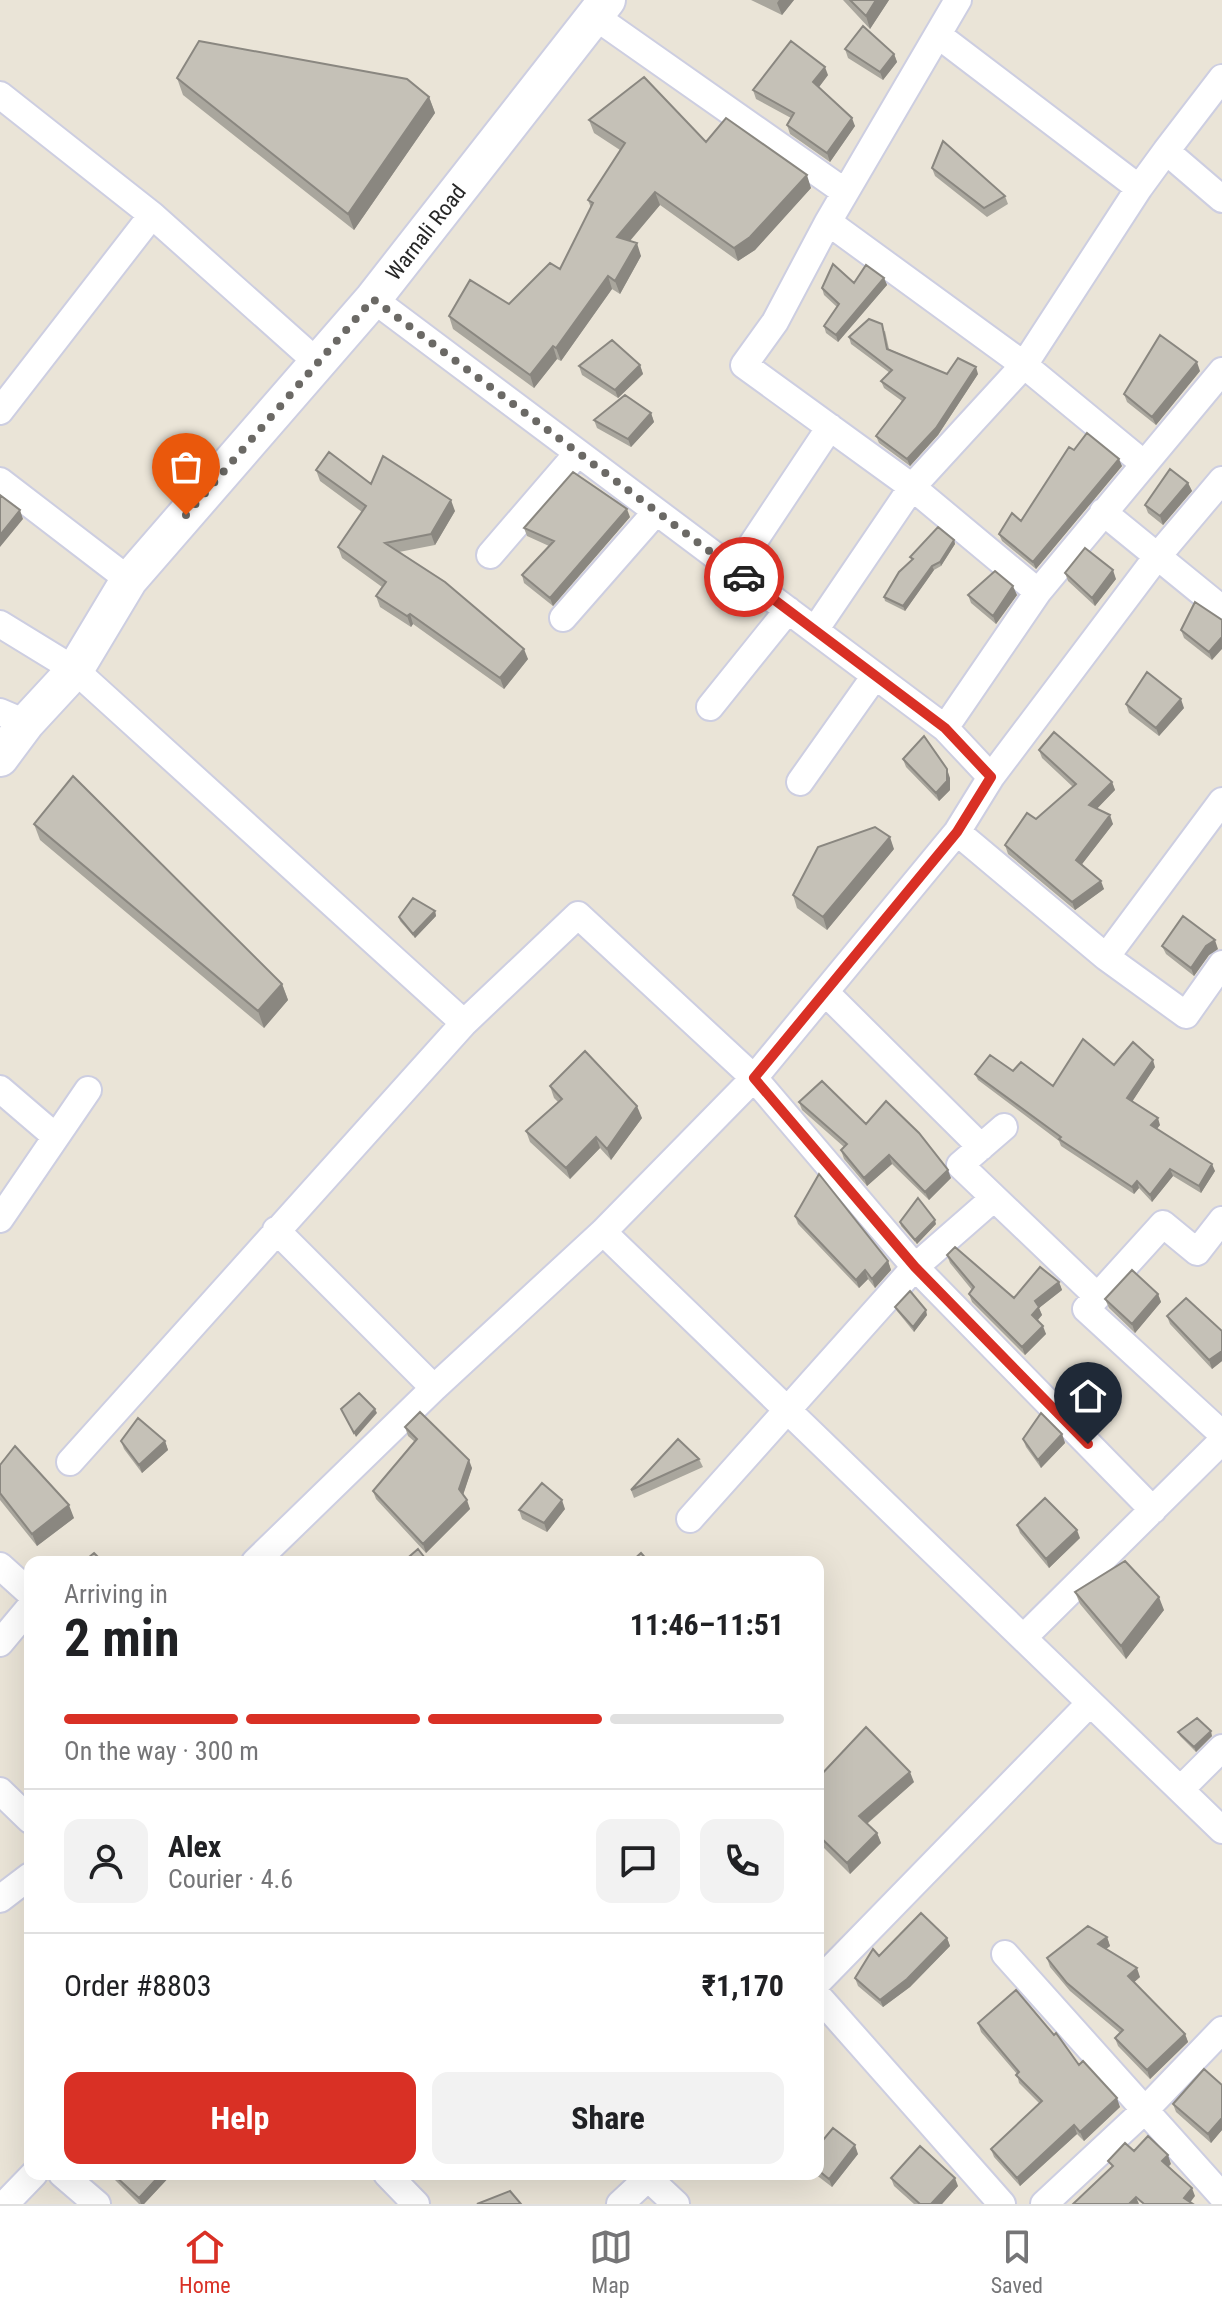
<!DOCTYPE html>
<meta charset="utf-8">
<style>
:root{--surface:#fff;--page:#f2f2f2;--text:#202124;--muted:#757577;--line:#e0e0e0;--accent:#d93025}
body{margin:0;font-family:"Roboto Condensed",sans-serif;background:var(--page);color:var(--text);height:100vh;display:flex;flex-direction:column;font-size:30px;white-space:nowrap}
*{box-sizing:border-box;margin:0}
p{font-size:26px;color:var(--muted)}
.icon{flex:none;width:44px;height:44px;fill:none;stroke:currentColor;stroke-width:2;stroke-linecap:round;stroke-linejoin:round}
.map{position:relative;flex:1;overflow:hidden}
.sheet{position:absolute;left:24px;top:1556px;width:800px;height:624px;display:flex;flex-direction:column;background:var(--surface);border-radius:16px;box-shadow:0 8px 32px #0002}
.sheet>*{flex:none}
.pin{position:absolute;display:grid;place-items:center;width:68px;height:68px;color:#fff;margin:-82px -34px;border-radius:50% 50% 50% 0;rotate:-45deg;box-shadow:0 0 8px #0007}
.pin .icon{rotate:45deg}
.courier{position:absolute;display:grid;place-items:center;width:80px;height:80px;margin:-40px;border:6px solid #d93025;border-radius:50%;background:#fff;color:#222;box-shadow:0 2px 10px #0007}
.head em{font-style:normal;font-weight:700}
.head div{display:flex;flex-direction:column-reverse}
.head{display:flex;align-items:center;justify-content:space-between;height:136px;padding:0 40px}
h1{font-size:52px;font-weight:700;line-height:60px}
.bar{display:grid;grid-template-columns:repeat(4,1fr);gap:12px 8px;align-content:center;height:96px;padding:0 40px}
.bar i{height:10px;border-radius:6px;background:var(--line)}
.bar .selected{background:var(--accent)}
.bar p{grid-column:span 4}
.line{display:flex;align-items:center;gap:20px;padding:0 40px;border-top:2px solid var(--line)}
.line div{flex:1}
.round{display:grid;place-items:center;flex:none;width:84px;height:84px;border-radius:16px;background:var(--page)}
.primary-button{display:flex;gap:16px;margin-top:auto;padding:16px 40px}
.primary-button a{flex:1;height:92px;border-radius:16px;background:var(--accent);color:#fff;font-size:32px;font-weight:700;line-height:92px;text-align:center}
.primary-button a+a{background:var(--page);color:var(--text)}
.tab-bar{display:flex;justify-content:space-around;align-items:center;height:112px;border-top:2px solid var(--line);background:var(--surface);font-size:22px;color:var(--muted)}
.tab-bar a{display:grid;justify-items:center;gap:4px}
.tab-bar .selected{color:var(--accent)}
.map>svg:first-child{display:block}
.lines{fill:none;stroke-linecap:round;stroke-linejoin:round}
.minor-casing{stroke:#cdcee1;stroke-width:30}
.secondary-casing{stroke:#cdcee1;stroke-width:40}
.minor{stroke:#fff;stroke-width:26}
.secondary{stroke:#fff;stroke-width:36}
.wall{fill:#a9a69d}
.shaded-wall{fill:#8a8780}
.building{fill:#c5c1b7;stroke:#8a8780;stroke-width:2}
.done{stroke:#6b6965;stroke-width:8;stroke-dasharray:0 14.4}
.route{stroke:#d93025;stroke-width:10}
.labels{text-anchor:middle;stroke-width:8;stroke-linejoin:round;paint-order:stroke}
.street-label{font-size:22px;fill:#272727;stroke:#fff}
</style>
<div class="map">
<svg width="1222" height="2204" viewBox="0 0 1222 2204">
<rect width="100%" height="100%" fill="#eae4d7"/>
<g class="lines">
<defs>
<path id="minor" d="M593,15L845,192
M938,35L1139,188L1166,151L1222,199
M0,95L152,215L318,363
M1166,151L1222,78
M1139,188L1024,365L1143,463
M828,222L775,322L744,365L912,487L1038,592
M373,299L945,728L991,777L957,832L1106,957L1186,1015L1222,964
M0,411L152,215
M0,481L129,580
M1103,512L1222,609
M490,555L577,454
M735,570L830,427
M563,618L656,512
M0,624L75,670L464,1023
M815,630L912,487L1024,365L828,222L958,0
M710,707L788,610
M0,712L26,723
M945,728L1038,592L1222,371
M991,777L1156,558L1222,480
M800,782L875,676
M1106,957L1222,801
M832,999L981,1147
M0,1089L56,1137
M1004,1127L960,1165L1097,1296
M0,1219L88,1090
M1222,1220L1197,1252L1163,1224L1086,1309L1222,1434
M276,1230L434,1388L603,1232L754,1078L957,832
M603,1232L1222,1830
M70,1462L464,1023L578,915L754,1078L915,1267L1153,1510
M690,1519L915,1267L994,1198
M255,1562L434,1388
M0,1566L30,1593
M1024,1637L1222,1441
M0,1643L30,1607
M1182,1788L1222,1748
M0,1791L30,1820
M0,1899L30,1876
M1005,1954L1222,2196
M818,1982L1089,1704
M818,1996L1002,2204
M62,2174L97,2204
M387,2174L416,2204
M644,2174L676,2204
M5,2204L34,2174
M620,2204L648,2178
M1044,2204L1145,2110L1222,2030"/>
<g id="secondary">
<path id="s1" d="M0,758L26,723L75,670L129,580L373,299L607,0"/>
</g>
</defs>
<use href="#minor" class="minor-casing"/>
<use href="#secondary" class="secondary-casing"/>
<use href="#minor" class="minor"/>
<use href="#secondary" class="secondary"/>
</g>
<path class="wall" d="M751,0H794L782,15Z
M843,0H889L870,29Z
M845,49L894,54L897,62L883,80L848,58Z
M828,75L819,87L855,126L830,162L790,134L787,125L791,118L756,99L753,90Z
M177,78L429,97L435,113L354,230L183,95Z
M589,120L706,142L811,188L755,250L738,261L660,205L630,241L641,256L620,294L612,289L561,361L557,359L534,388L453,329L449,316L509,304L560,269L591,208L588,200L620,150L594,133Z
M932,168L1005,196L1008,204L987,217L935,176Z
M884,278L887,285L838,342L826,333L824,326L837,307L824,295L822,288Z
M885,331L889,349L947,374H978L938,435L910,466L879,443L876,436L902,401L884,388L881,381L890,373L851,344L849,337Z
M640,365L643,374L618,398L582,375L579,366Z
M1200,371L1156,425L1127,402L1124,394Z
M651,413L654,422L631,447L597,428L594,420Z
M1074,450L1122,466L1036,569L1002,541L999,534L1021,521Z
M316,470L371,484L455,511L435,545L399,552L528,659L504,689L413,624L411,627L380,607L376,596L382,587L342,558L338,547L362,512L320,481Z
M1188,483L1192,491L1163,525L1148,513L1145,505Z
M630,517L553,606L524,583L522,575L549,546L527,536L524,528Z
M954,540L955,544L941,566L934,570L905,611L885,601L884,597L912,561L910,557Z
M1065,573L1116,579L1095,606L1068,581Z
M968,595H1017L996,624L971,603Z
M1222,620L1212,660L1184,638L1181,630Z
M1126,704L1184,708L1159,736L1129,713Z
M1039,750L1112,782L1115,790L1096,809L1113,824L1082,864L1104,889L1075,910L1008,854L1005,845L1073,787L1042,758Z
M903,759L950,778V790L939,801L906,767Z
M34,824L282,984L288,1000L264,1028L40,840Z
M894,849L827,930L797,908L793,895Z
M435,911L436,916L415,938L400,921L399,917Z
M1162,946L1218,949L1209,955L1194,976L1166,954Z
M1114,1065L1155,1067L1132,1101L1160,1125L1157,1129L1215,1171L1201,1193L1173,1176L1152,1202L1139,1188L1134,1194L1061,1146L1059,1141L978,1080L975,1074L1013,1071L1053,1086Z
M550,1086L642,1118L611,1160L600,1148L570,1179L530,1142L526,1131L558,1102L554,1098Z
M799,1102L866,1124L951,1178L929,1200L892,1164L867,1186L844,1159L841,1150L844,1147L802,1110Z
M795,1216L888,1261L891,1270L875,1288L868,1279L859,1288L798,1224Z
M900,1222L936,1224L917,1244L901,1226Z
M947,1255L1014,1298L1059,1282L1062,1290L1039,1308L1042,1315L1038,1320L1046,1334L1025,1355L972,1302L969,1294L972,1290L950,1263Z
M1158,1294L1161,1302L1135,1333L1109,1308L1105,1299Z
M895,1307L927,1315L914,1332L897,1311Z
M1167,1316L1222,1331V1361L1212,1369L1170,1324Z
M1060,1386L1109,1412L1112,1421L1095,1428L1063,1395Z
M405,1427L472,1468L463,1495L470,1509L426,1553L376,1499L373,1491L415,1442L408,1436Z
M1062,1434L1065,1443L1041,1468L1026,1447L1023,1439Z
M121,1441H165L168,1450L142,1473L124,1449Z
M699,1459L703,1467L634,1498L631,1490Z
M0,1465L74,1518L37,1546L0,1500Z
M565,1509L547,1532L522,1519L519,1510Z
M1017,1525L1080,1538L1049,1568L1020,1533Z
M1075,1592L1164,1610L1126,1659L1080,1604Z
M1178,1732L1212,1736L1196,1752L1180,1736Z
M818,1778L914,1782L867,1824L877,1833L881,1843L850,1874L818,1842Z
M1107,1937L1110,1946L1106,1949L1140,1977L1134,1982L1185,2034L1188,2042L1150,2079L1118,2046L1115,2038L1120,2033L1070,1991L1050,1967L1047,1958Z
M947,1938L950,1946L910,1987L883,2007L858,1986L855,1978Z
M978,2023L1079,2065L1120,2107L1084,2141L1077,2134L1020,2186L994,2157L991,2149L1040,2104L1019,2083L1017,2074L981,2032Z
M1222,2085V2130L1211,2143L1176,2112L1173,2104Z
M818,2146L858,2154L832,2187L815,2174H818Z
M109,2174H172L144,2204H139Z
M891,2178L958,2186L942,2204H914L894,2186Z"/>
<path class="shaded-wall" d="M779,0H794L782,15L777,3Z
M876,0H889L870,29L866,16Z
M894,54L897,62L883,80L880,72Z
M825,67L828,75L816,91L813,82Z
M429,97L435,113L354,230L348,214Z
M852,118L855,126L830,162L827,153Z
M807,175L811,188L755,250L738,261L734,248Z
M655,192L660,205L622,250L617,237Z
M637,243L641,256L620,294L615,281Z
M608,276L612,289L561,361L556,348Z
M884,278L887,285L838,342L836,335Z
M553,346L557,359L534,388L530,375Z
M1197,362L1200,371L1156,425L1152,417Z
M640,365L643,374L618,398L615,390Z
M976,367L978,374L938,435L910,466L907,459Z
M651,413L654,422L631,447L628,439Z
M1119,459L1122,466L1036,569L1033,562Z
M1188,483L1192,491L1163,525L1160,516Z
M451,500L455,511L435,545L431,534Z
M627,509L630,517L553,606L550,598Z
M20,510L23,519L0,547V535Z
M954,540L955,544L941,566L940,562Z
M932,566L934,570L905,611L903,606Z
M1113,570L1116,579L1095,606L1092,598Z
M1013,586L1017,595L996,624L993,616Z
M410,614L413,624L411,627L407,616Z
M1222,637V649L1212,660L1209,652Z
M524,649L528,659L504,689L500,678Z
M1181,699L1184,708L1159,736L1156,728Z
M947,769L950,778V790L939,801L936,793Z
M1112,782L1115,790L1092,814L1089,805Z
M1110,815L1113,824L1079,868L1076,860Z
M890,837L894,849L827,930L823,917Z
M1101,881L1104,889L1075,910L1072,902Z
M435,911L436,916L415,938L413,934Z
M1215,940L1218,949L1209,955L1194,976L1191,968L1206,946Z
M282,984L288,1000L264,1028L258,1011Z
M1153,1060L1155,1067L1130,1105L1127,1098Z
M637,1106L642,1118L611,1160L607,1149Z
M1158,1118L1160,1125L1154,1132L1151,1125Z
M596,1137L600,1148L570,1179L566,1168Z
M889,1155L892,1164L867,1186L864,1178Z
M1212,1164L1215,1171L1201,1193L1199,1186Z
M1170,1169L1173,1176L1152,1202L1150,1195Z
M948,1170L951,1178L929,1200L925,1192Z
M1137,1181L1139,1188L1134,1194L1132,1187Z
M935,1220L936,1224L917,1244L915,1240Z
M888,1261L891,1270L875,1288L872,1279Z
M865,1270L868,1279L859,1288L856,1280Z
M1059,1282L1062,1290L1039,1308L1042,1315L1035,1323L1032,1315L1035,1301Z
M1158,1294L1161,1302L1135,1333L1132,1324Z
M926,1310L927,1315L914,1332L913,1327Z
M1043,1326L1046,1334L1025,1355L1022,1347Z
M1222,1351V1361L1212,1369L1209,1360Z
M375,1409L377,1413L356,1437L354,1433Z
M1062,1434L1065,1443L1041,1468L1038,1460Z
M165,1441L168,1450L142,1473L139,1465Z
M469,1460L472,1468L462,1498L459,1489Z
M467,1500L470,1509L426,1553L423,1544Z
M562,1500L565,1509L547,1532L544,1523Z
M69,1505L74,1518L37,1546L32,1534Z
M1077,1530L1080,1538L1049,1568L1046,1559Z
M1159,1597L1164,1610L1126,1659L1121,1646Z
M1211,1731L1212,1736L1196,1752L1194,1747Z
M910,1772L914,1782L863,1827L859,1816Z
M877,1833L881,1843L850,1874L847,1863Z
M1107,1937L1110,1946L1101,1953L1098,1944Z
M947,1938L950,1946L910,1987L883,2007L880,2000Z
M1137,1968L1140,1977L1131,1985L1128,1976Z
M1185,2034L1188,2042L1150,2079L1147,2070Z
M1117,2098L1120,2107L1084,2141L1080,2132Z
M1222,2118V2130L1211,2143L1208,2134Z
M1074,2125L1077,2134L1020,2186L1017,2178Z
M855,2145L858,2154L832,2187L829,2179Z
M1168,2155L1171,2164L1165,2170L1162,2161Z
M161,2174H172L144,2204H141L139,2198Z
M955,2178L958,2186L942,2204H931Z
M1192,2188L1195,2196L1189,2204L1184,2198Z
M1136,2197L1139,2204H1129Z"/>
<path class="building" d="M850,0H876L866,16Z
M863,26L894,54L880,72L845,49Z
M199,41L407,79L429,97L348,214L177,78Z
M791,41L825,67L813,82L852,118L827,153L787,125L794,113L753,90Z
M644,77L706,142L726,118L807,175L750,237L734,248L655,192L617,237L637,243L615,281L608,276L556,348L553,346L530,375L449,316L470,280L509,304L550,263L560,269L593,203L588,200L625,143L589,120Z
M943,141L1005,196L984,208L932,168Z
M833,264L854,283L866,265L884,278L836,335L824,326L839,304L822,288Z
M869,319L882,324L887,349L947,374L958,358L976,367L936,428L907,459L876,436L905,398L881,381L892,370L849,337Z
M1160,335L1197,362L1152,417L1124,394Z
M612,340L640,365L615,390L579,366Z
M625,395L651,413L628,439L594,420Z
M1087,433L1119,459L1033,562L999,534L1012,513L1021,521L1069,447L1074,450Z
M329,452L371,484L383,456L451,500L431,534L385,543L445,582L524,649L500,678L410,614L407,616L376,596L386,582L338,547L366,506L316,470Z
M1170,469L1188,483L1160,516L1145,505Z
M573,472L627,509L550,598L522,575L554,541L524,528Z
M0,495L20,510L0,535Z
M938,527L954,540L940,562L932,566L903,606L884,597L899,572L913,559L910,557Z
M1085,548L1113,570L1092,598L1065,573Z
M995,571L1013,586L993,616L968,595Z
M1195,602L1222,620V637L1209,652L1181,630Z
M1147,672L1181,699L1156,728L1126,704Z
M1054,732L1112,782L1089,805L1110,815L1076,860L1101,881L1072,902L1005,845L1027,813L1036,819L1076,784L1039,750Z
M924,736L947,769V781L936,793L903,759Z
M73,776L282,984L258,1011L34,824Z
M875,827L890,837L823,917L793,895L818,847Z
M413,898L435,911L413,934L399,917Z
M1183,916L1215,940L1206,946L1191,968L1162,946Z
M1083,1039L1114,1065L1133,1042L1153,1060L1127,1098L1158,1118L1151,1125L1212,1164L1199,1186L1170,1169L1150,1195L1137,1181L1132,1187L1059,1139L1061,1137L975,1074L990,1055L1013,1071L1021,1062L1053,1086Z
M585,1051L637,1106L607,1149L596,1137L566,1168L526,1131L562,1099L550,1086Z
M822,1081L866,1124L886,1101L919,1133L948,1170L925,1192L889,1155L864,1178L841,1150L847,1144L799,1102Z
M819,1174L888,1261L872,1279L865,1270L856,1280L795,1216Z
M918,1198L935,1220L915,1240L900,1222Z
M955,1247L1014,1298L1040,1267L1059,1282L1035,1301L1039,1307L1032,1315L1043,1326L1022,1347L969,1294L974,1287L947,1255Z
M1132,1270L1158,1294L1132,1324L1105,1299Z
M910,1291L926,1310L913,1327L895,1307Z
M1186,1298L1222,1331V1351L1209,1360L1167,1316Z
M1087,1379L1109,1412L1092,1419L1060,1386Z
M359,1393L375,1409L354,1433L341,1409Z
M420,1412L469,1460L459,1489L467,1500L423,1544L373,1491L417,1439L405,1427Z
M1041,1413L1062,1434L1038,1460L1023,1439Z
M138,1418L165,1441L139,1465L121,1441Z
M678,1439L699,1459L631,1490Z
M15,1446L69,1505L32,1534L0,1493V1465Z
M542,1483L562,1500L544,1523L519,1510Z
M1045,1498L1077,1530L1046,1559L1017,1525Z
M418,1549L428,1562H403Z
M94,1553L103,1562H83Z
M641,1553L649,1562H631Z
M1125,1561L1159,1597L1121,1646L1075,1592Z
M1197,1718L1211,1731L1194,1747L1178,1732Z
M866,1727L910,1772L859,1816L877,1833L847,1863L818,1835V1778Z
M921,1913L947,1938L907,1979L880,2000L855,1978L873,1949L879,1956Z
M1088,1926L1107,1937L1098,1944L1137,1968L1128,1976L1185,2034L1147,2070L1115,2038L1123,2030L1067,1983L1047,1958Z
M1016,1990L1054,2035L1056,2033L1079,2065L1083,2061L1117,2098L1080,2132L1074,2125L1017,2178L991,2149L1042,2101L1016,2075L1019,2072L978,2023Z
M1204,2069L1222,2085V2118L1208,2134L1173,2104Z
M833,2128L855,2145L829,2179L818,2170V2146Z
M1148,2136L1168,2155L1162,2161L1192,2188L1184,2198L1193,2204H1144L1136,2197L1129,2204H1073L1113,2166L1108,2161L1125,2143L1134,2151Z
M920,2146L955,2178L931,2204H920L891,2178Z
M113,2174H161L139,2198Z
M510,2191L521,2204H477Z"/>
<g class="lines">
<path class="done" d="M186,515L373,299L744,577"/>
<path class="route" d="M744,577L945,728L991,777L957,832L754,1078L915,1267L1088,1444"/>
</g>
<g class="labels">
<g class="street-label">
<text dy="8" stroke="none"><textPath href="#s1" startOffset="678">Warnali Road</textPath></text>
</g>
</g>
</svg>
<div class="pin" style="left:186px;top:515px;background:#ea580c"><svg class="icon" aria-label="bag" viewBox="0 0 24 24"><path d="M5 8h14l-1 12H6zM9 8a3 3 0 0 1 6 0"/></svg></div>
<div class="pin" style="left:1088px;top:1444px;background:#1f2937"><svg class="icon" aria-label="home" viewBox="0 0 24 24"><path d="M3 11l9-7 9 7M6 9v11h12V9"/></svg></div>
<div class="courier" style="left:744px;top:577px"><svg class="icon" aria-label="car" viewBox="0 0 24 24"><path d="M5 17H2v-5l4-1 3-4h7l3 4 3 1v5h-3M9 17h6M6 11h13"/><circle cx="7" cy="17" r="2"/><circle cx="17" cy="17" r="2"/></svg></div>
<section class="sheet">
<div class="head"><div><h1>2 min</h1><p>Arriving in</p></div><em>11:46–11:51</em></div>
<div class="bar"><i class="selected"></i><i class="selected"></i><i class="selected"></i><i></i><p>On the way · 300 m</p></div>
<div class="line" style="height:144px"><a class="round"><svg class="icon" aria-label="person" viewBox="0 0 24 24"><circle cx="12" cy="8" r="4"/><path d="M4 21q1-7 8-7t8 7"/></svg></a><div><b>Alex</b><p>Courier · 4.6</p></div><a class="round"><svg class="icon" aria-label="chat" viewBox="0 0 24 24"><path d="M4 5h16v11H9l-5 4z"/></svg></a><a class="round"><svg class="icon" aria-label="phone" viewBox="0 0 24 24"><path d="M5 4h4l2 5-3 2q2 4 5 5l2-3 5 2v4C11 20 4 13 5 4z"/></svg></a></div>
<div class="line" style="height:104px"><div>Order #8803</div><b>₹1,170</b></div>
<div class="primary-button"><a>Help</a><a>Share</a></div>
</section>
</div>
<nav class="tab-bar">
<a class="selected"><svg class="icon" aria-label="home" viewBox="0 0 24 24"><path d="M3 11l9-7 9 7M6 9v11h12V9"/></svg>Home</a>
<a><svg class="icon" aria-label="map" viewBox="0 0 24 24"><path d="M3 6l6-2 6 2 6-2v14l-6 2-6-2-6 2zM9 4v14M15 6v14"/></svg>Map</a>
<a><svg class="icon" aria-label="saved" viewBox="0 0 24 24"><path d="M7 4h10v16l-5-4-5 4z"/></svg>Saved</a>
</nav>
